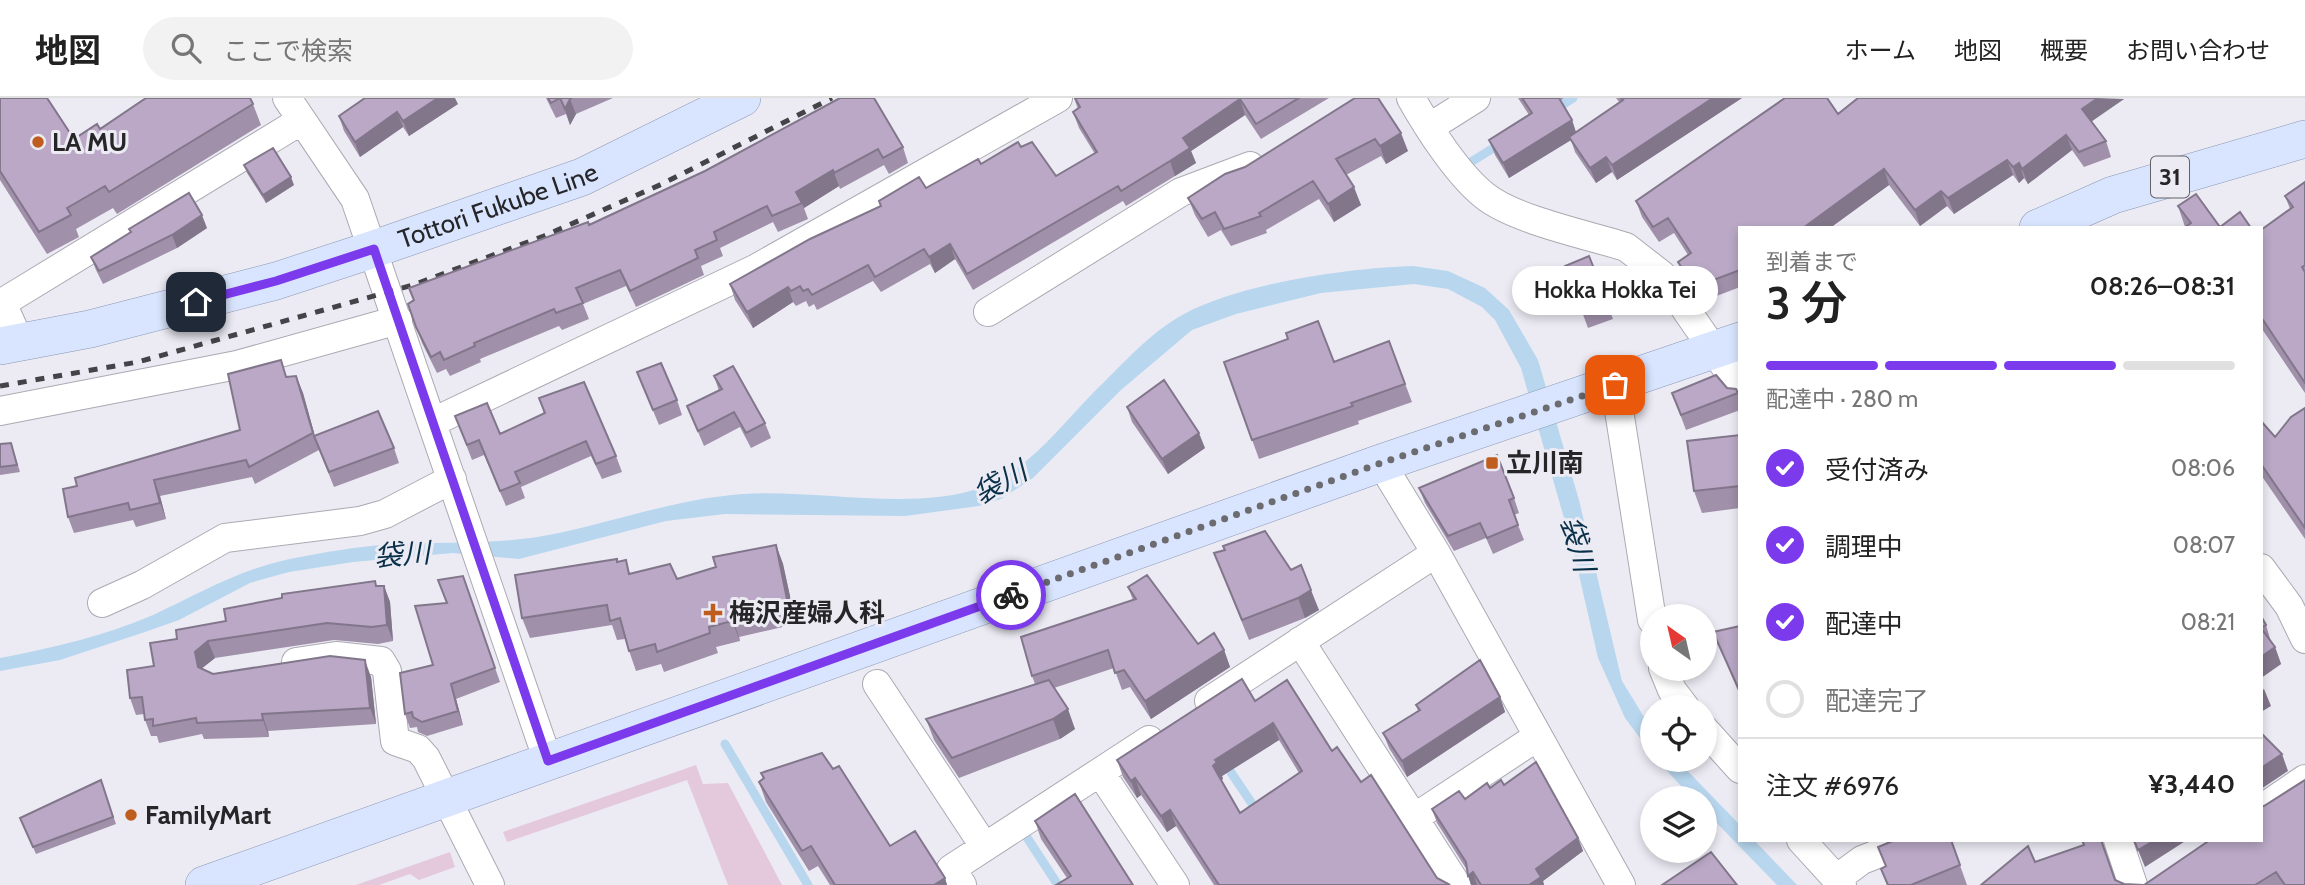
<!DOCTYPE html>
<html lang="ja">
<meta charset="utf-8">
<style>
:root{--surface:#fff;--page:#f2f2f2;--text:#222;--muted:#767676;--line:#e0e0e0;--accent:#7c3aed}
body{margin:0;font-family:Cabin,"Noto Sans JP",sans-serif;background:var(--page);color:var(--text);height:100vh;display:flex;flex-direction:column;font-size:26px;white-space:nowrap}
*{box-sizing:border-box;margin:0}
p{font-size:23px;color:var(--muted)}
.icon{flex:none;width:38px;height:38px;fill:none;stroke:currentColor;stroke-width:2;stroke-linecap:round;stroke-linejoin:round}
.map{position:relative;flex:1;overflow:hidden}
.drawer{position:absolute;left:1738px;top:128px;width:525px;height:616px;display:flex;flex-direction:column;background:var(--surface);border-radius:0px;box-shadow:0 4px 10px #0003}
.drawer>*{flex:none}
.needle{width:46px;rotate:326deg}
.fabs{position:absolute;left:1640px;top:506px;display:grid;gap:14px}
.fabs a{display:grid;place-items:center;width:77px;height:77px;border-radius:50%;background:var(--surface);box-shadow:0 4px 10px #0003;font-size:35px}
.pin{position:absolute;display:grid;place-items:center;width:60px;height:60px;color:#fff;margin:-30px;border-radius:14px;box-shadow:0 4px 10px #0006}
.courier{position:absolute;display:grid;place-items:center;width:70px;height:70px;margin:-35px;border:5px solid #7c3aed;border-radius:50%;background:#fff;color:#222;box-shadow:0 2px 9px #0007}
.bubble{position:absolute;height:49px;border-radius:24px;background:var(--surface);box-shadow:0 4px 10px #0003;font-size:23px;font-weight:600;line-height:49px;text-align:center}
.headline em{font-style:normal;font-weight:600}
.headline div{display:flex;flex-direction:column-reverse}
.headline{display:flex;align-items:center;justify-content:space-between;height:119px;padding:0 28px}
h1{font-size:46px;font-weight:600;line-height:52px}
.bar{display:grid;grid-template-columns:repeat(4,1fr);gap:10px 7px;align-content:center;height:84px;padding:0 28px}
.bar i{height:9px;border-radius:5px;background:var(--line)}
.bar .selected{background:var(--accent)}
.bar p{grid-column:span 4}
.line{display:flex;align-items:center;gap:18px;padding:0 28px;border-top:2px solid var(--line)}
.line div{flex:1}
ol{padding:0 28px;list-style:none}
li{display:flex;align-items:center;gap:21px;height:77px}
li p{margin-inline-start:auto}
li .icon{padding:7px;border-radius:50%;background:var(--accent);color:#fff;stroke-width:4}
li:last-child{color:var(--muted)}
li i{width:38px;height:38px;border:4px solid var(--line);border-radius:50%}
header{display:flex;align-items:center;gap:42px;box-sizing:border-box;height:98px;padding:0 35px;background:var(--surface);border-bottom:2px solid var(--line)}
header strong{font-size:33px}
nav{display:flex;gap:38px;margin-inline-start:auto;font-size:24px}
.search{width:490px;height:63px;background:var(--page);display:flex;align-items:center;gap:18px;box-sizing:border-box;padding:0 24px;border-radius:38px;color:var(--muted);font-size:26px}
.map>svg:first-child{display:block}
.green{fill:#e4c9dc}
.water{fill:#b8d7ee}
.lines{fill:none;stroke-linecap:round;stroke-linejoin:round}
.stream{stroke:#b8d7ee;stroke-width:9}
.minor-casing{stroke:#abaab3;stroke-width:30}
.major-casing{stroke:#8a97b3;stroke-width:38}
.minor{stroke:#fff;stroke-width:28}
.major{stroke:#d9e5fe;stroke-width:37}
.rail{stroke:#444448;stroke-width:5;stroke-dasharray:9 9;stroke-linecap:butt}
.wall{fill:#a090aa;fill-rule:evenodd}
.shaded-wall{fill:#82768b}
.building{fill:#baa8c6;stroke:#82768b;stroke-width:2;fill-rule:evenodd}
.done{stroke:#6b6b70;stroke-width:7;stroke-dasharray:0 12.6}
.route{stroke:#7c3aed;stroke-width:9}
.poi-dot{fill:#be5d1e;stroke:#ecebf4;stroke-width:2.5}
.labels{text-anchor:middle;stroke-width:6;stroke-linejoin:round;paint-order:stroke}
.shield{fill:#ecebf4;stroke:#616166;stroke-width:2}
.shield-label{font-size:24px;font-weight:bold;fill:#262629}
.poi-label{font-size:26px;font-weight:bold;fill:#262629;stroke:#ecebf4;text-anchor:start}
.street-label{font-size:26px;fill:#262629;stroke:#ecebf4}
.water-label{font-size:28px;font-style:italic;fill:#083048;stroke:#ecebf4}
</style>
<header>
<strong>地図</strong>
<div class="search"><svg class="icon" aria-label="search" viewBox="0 0 24 24"><circle cx="10" cy="10" r="6"/><path d="M15 15l6 6"/></svg>ここで検索</div>
<nav><a>ホーム</a><a>地図</a><a>概要</a><a>お問い合わせ</a></nav>
</header>
<div class="map">
<svg width="2305" height="787" viewBox="0 0 2305 787">
<rect width="100%" height="100%" fill="#ecebf4"/>
<path class="green" d="M696,667L703,686L728,685L782,787H728L687,682L507,744L503,734Z
M450,754L455,769L419,782L410,776L379,787H356Z"/>
<path class="water" d="M1413,168L1448,173L1485,190L1509,212L1538,262L1579,402L1622,583L1652,632V656L1625,620L1598,560L1574,455L1521,270L1495,222L1482,209L1448,191L1414,186L1321,195L1236,216L1192,232L1121,292L1033,380L1001,401L979,408L905,418L725,416L666,423L519,461L453,455L353,464L289,474L250,485L179,522L145,534L60,562L0,573V560C52,550 104,538 153,517C188,501 221,482 257,470C287,460 321,455 353,450C416,441 481,449 543,438C610,426 673,401 743,396C814,391 910,413 977,391C1025,376 1059,330 1093,295C1121,268 1149,235 1184,216C1242,185 1348,170 1413,168Z
M1657,662H1677L1739,726L1740,742H1754L1797,787H1777L1705,713L1704,700H1692Z"/>
<g class="lines">
<path class="stream" d="M1553,13L1573,0
M1471,64L1503,44
M725,646L808,787
M1224,664L1259,716
M1026,738L1058,787"/>
<defs>
<path id="minor" d="M287,0L355,101L548,663
M1411,0C1428,30 1458,77 1485,98C1515,122 1588,137 1626,149L1662,177L1740,290
M1430,29L1476,0
M988,214L1181,94L1250,68
M20,245L2,205L302,22
M1615,287L1652,522
M0,313L237,267L398,222
M433,324L755,171L1058,0
M1381,365L1436,455L1621,787
M2261,470L2289,508L2305,541
M102,505L142,487L225,440L360,423L385,416L452,381
M1300,543L1457,787
M296,564L336,558L381,563L387,573L395,643L418,651L426,660L490,787
M1663,570L1672,592L1685,609
M877,586L984,748
M1209,603L1436,455
M1704,631L1740,671
M1149,642L1100,674L1175,787
M2261,711L2305,681
M1414,720L1537,639
M1801,742L1842,787
M2118,742L2133,787
M1836,781L1862,762L1913,742
M962,787L951,771L1100,674"/>
<g id="major">
<path d="M2038,130L2113,97L2305,41"/>
<path id="s1" d="M0,248L90,231L276,183L374,151L582,79L742,0"/>
<path d="M204,787L1381,365L1740,243"/>
</g>
</defs>
<use href="#minor" class="minor-casing"/>
<use href="#major" class="major-casing"/>
<use href="#minor" class="minor"/>
<use href="#major" class="major"/>
<path class="rail" d="M0,288L138,264L413,187L544,138L662,86L832,0"/>
</g>
<path class="wall" d="M0,0L74,41L100,31L253,6L261,27L117,116L113,110L76,131L79,139L47,156L0,82Z
M546,0H613L576,16L570,27L566,16L556,20Z
M840,0L903,49L908,65L889,76L884,67L840,91L839,88L804,110L808,121L778,134L773,124L720,150L723,158L701,168L704,177L636,209L626,188L583,206L589,221L562,232L559,228L480,261L481,264L450,278L446,271L437,275L422,245L408,206L413,202L409,190L589,127L705,73Z
M1074,0H1329L1261,41L1245,17L1191,53L1196,65L1175,78L1126,108L1123,103L973,192L955,161L935,175L930,166L881,194L873,183L817,212L814,206L809,209L806,203L796,208L793,204L753,230L735,202L730,186L881,108L879,103L926,90L1021,49L1056,78L1095,56L1079,30L1073,14L1078,11Z
M1355,0L1408,53L1386,66L1381,58L1346,77L1361,107L1334,124L1319,101L1266,132L1267,135L1231,148L1221,132L1208,139L1195,117L1188,100L1245,69Z
M1518,0H1564L1560,3L1572,22L1576,34L1620,5L1616,0H1742L1617,82L1612,74L1596,85L1575,54L1571,42L1509,80L1495,57L1489,42L1529,17Z
M1783,0H1827L1838,16L2124,1L2091,23L2106,43L2111,59L2084,69L2072,52L2028,86L2024,80L2019,85L2013,77L1954,116L1947,108L1920,128L1889,87L1830,130H1740V189L1701,204L1684,179L1678,164L1688,157L1674,135L1659,144L1642,119L1636,103L1783,1Z
M458,6L409,38L403,29L360,59L344,33L339,18Z
M244,67L294,87L266,105L247,75Z
M2305,84V295L2262,231L2261,232V132L2290,111L2285,98Z
M2178,108L2220,129H2185Z
M207,130L177,150L103,186L96,172L91,159L131,134L129,131Z
M1589,158L1613,221L1588,230L1565,168Z
M1389,243L1412,304L1358,323L1359,326L1259,361L1224,264H1334Z
M637,274L677,302L682,317L659,327Z
M296,278L303,295L315,338L394,350L399,365L334,389L319,352L255,386L252,379L160,398L166,421L136,429L133,422L74,435L68,419L77,388L240,332L287,279Z
M714,278L765,325L771,340L751,350L740,329L704,348L687,308L719,293Z
M1727,290L1736,291L1740,301V312L1686,332L1672,295Z
M539,300L616,358L622,374L602,381L591,358L521,389L525,400L506,408L484,357L472,362L455,318L500,336L544,316Z
M1127,309L1205,350L1168,376L1132,324Z
M2305,310V441L2261,377V323L2275,339Z
M1740,337V410L1702,415L1694,393Z
M11,345L20,374L0,377V346Z
M1419,390L1514,400L1519,415L1514,417L1524,442L1493,456L1486,440L1454,453L1425,405Z
M776,447L783,466L796,526L739,539L740,543L716,549L718,555L664,574L661,566L636,573L625,541L617,542L612,527L530,540L522,520L618,463L631,476L677,481L716,469Z
M1214,455L1291,472L1319,512L1305,520L1249,542Z
M463,478L500,584L456,601L463,627L427,638L418,634L417,629L410,630L405,616L433,567L446,505Z
M377,488H384L390,504L393,543L378,546L334,542L215,560L201,571L213,576L371,579L376,626L268,633L269,639L204,641L202,636L159,645L157,638H151L145,622L144,616L136,617L130,600L177,541Z
M1128,489L1198,546L1224,552L1230,569L1151,621L1130,589L1122,592L1114,570L1054,590L1075,631L1060,641L959,680L934,642L926,621L1035,586L1032,578L1133,502Z
M2261,518L2266,527L2271,544L2275,549L2281,566L2261,580Z
M1740,528V597L1713,534Z
M1500,599L1505,614L1407,679L1389,650L1383,635L1418,613L1416,607Z
M1255,603L1332,653L1361,684L1437,780L1450,787H1214L1176,728L1167,734L1141,697L1137,700L1123,679L1117,662ZM1279,642L1299,675L1240,715L1221,682L1223,681L1222,678Z
M833,671L890,748L945,780L947,787H830L818,768L809,773L766,704L759,684L763,681L761,675Z
M101,682L116,726L36,756L20,720Z
M1504,687L1578,740L1583,753L1543,783L1544,787H1471L1467,772L1437,725L1432,711L1465,701L1490,690Z
M1035,723L1133,787L1067,780L1041,741Z
M1951,742L1967,787H1887L1881,771Z
M2082,742L2115,782L2124,786L2144,787L2210,742L2305,787H1981L2035,764L2084,747Z"/>
<path class="shaded-wall" d="M438,0H455L458,6L409,38L403,23Z
M1713,0H1742L1617,82L1612,67Z
M2098,0L2124,1L2088,26L2082,11Z
M570,1L576,16L570,27L565,11Z
M1240,1L1245,17L1191,53L1196,65L1175,78L1170,63L1183,40Z
M397,14L403,29L360,59L355,44Z
M1572,22L1577,38L1569,39L1571,42L1509,80L1503,65Z
M1401,35L1408,53L1386,66L1380,48Z
M2066,37L2072,52L2028,86L2022,71Z
M1606,59L1612,74L1596,85L1590,70Z
M2007,62L2013,77L1954,116L1948,100Z
M2019,65L2024,80L2019,85L2013,69Z
M1884,71L1889,87L1830,130H1803Z
M833,72L839,88L804,110L796,94Z
M291,79L294,87L266,105L263,97Z
M1354,89L1361,107L1334,124L1328,106Z
M1941,93L1947,108L1920,128L1915,112Z
M202,117L207,130L177,150L172,137Z
M950,146L955,161L935,175L929,159Z
M788,189L793,204L753,230L747,214Z
M296,278L303,295L317,346L314,338Z
M1199,335L1205,350L1168,376L1162,361Z
M154,382L160,398L166,421L160,405Z
M776,447L783,466L796,526L788,506Z
M384,488L390,504L393,543L387,527Z
M1311,492L1319,512L1305,520L1298,500Z
M732,519L739,539L740,543L732,523Z
M208,543L215,560L201,571L198,569L195,554Z
M2275,549L2281,566L2261,580V559Z
M1224,552L1230,569L1151,621L1145,603Z
M365,562L371,579L376,626L370,610Z
M451,586L456,601L463,627L458,613Z
M2264,591L2271,608L2261,614V593Z
M1500,599L1505,614L1407,679L1402,663Z
M1068,611L1075,631L1060,641L1053,621Z
M262,616L268,633L269,639L263,622Z
M1273,625L1279,642L1222,678L1223,681L1219,684L1213,668L1215,662Z
M2282,656L2288,673L2261,691V670Z
M1135,680L1141,697L1137,700L1131,683Z
M1170,712L1176,728L1167,734L1161,718Z
M1578,740L1583,753L1543,783L1544,787H1529L1536,771Z
M2155,742H2187L2145,769L2138,752Z
M1473,774L1477,787H1471L1468,778Z
M945,780L947,787H934Z"/>
<path class="building" d="M0,0H47L74,41L97,26L100,31L146,0H250L253,6L109,94L105,88L67,110L71,117L39,134L0,73Z
M365,0H438L403,23L397,14L355,44L339,18Z
M548,0H572L570,1L565,11L560,0L551,5Z
M840,0H874L903,49L883,60L878,51L834,75L833,72L796,94L802,105L772,118L767,108L714,134L717,142L695,152L698,160L630,193L620,172L576,190L583,205L556,215L554,211L474,245L475,248L444,262L440,254L431,259L416,229L408,206L414,202L409,190L588,124L589,127L705,73Z
M1075,0H1299L1256,26L1240,1L1183,40L1190,50L1170,63L1121,93L1118,88L967,176L950,146L929,159L924,151L875,179L868,167L812,197L808,191L803,193L800,188L791,193L788,189L747,214L730,186L810,141L881,108L879,103L919,79L926,90L978,61L981,66L1018,44L1021,49L1032,44L1056,78L1097,54L1073,14L1080,9Z
M1355,0H1378L1401,35L1380,48L1375,41L1336,61L1354,89L1328,106L1313,83L1259,115L1261,118L1224,131L1215,114L1202,121L1188,100L1225,76L1245,69Z
M1522,0H1559L1572,22L1503,65L1489,42L1532,15Z
M1621,0H1713L1612,67L1606,59L1590,70L1569,39L1623,2Z
M1785,0H1827L1838,16L1858,0H2098L2082,11L2106,43L2079,54L2066,37L2022,71L2019,65L2013,69L2007,62L1948,100L1941,93L1915,112L1884,71L1803,130H1740V172L1695,189L1678,164L1691,155L1668,120L1653,129L1636,103Z
M273,50L291,79L263,97L244,67Z
M2305,84V167L2302,169L2305,174V285L2261,219V132L2293,109L2285,98Z
M189,95L202,117L172,137L99,173L91,159L131,134L129,131Z
M2196,96L2220,129L2240,114L2251,130H2184L2191,125L2178,108Z
M1589,158L1608,206L1583,215L1565,168Z
M1318,223L1334,264L1389,243L1405,286L1351,305L1353,308L1252,342L1224,264L1288,241L1286,235Z
M281,262L286,279L296,278L313,335L249,369L246,362L154,382L160,405L130,412L128,405L68,419L63,391L77,388L75,380L240,332L228,276Z
M661,265L677,302L653,312L637,274Z
M733,268L765,325L746,335L734,314L698,333L687,308L722,291L714,278Z
M1716,277L1727,290L1736,291L1738,295L1681,317L1672,295Z
M1164,282L1199,335L1162,361L1127,309Z
M584,284L616,358L596,366L586,343L515,374L520,385L500,393L479,342L467,347L455,318L487,305L500,336L545,315L539,300Z
M2305,310V430L2261,366V323L2275,339L2291,319Z
M378,313L394,350L329,374L314,338Z
M1740,337V388L1694,393L1687,343Z
M11,345L17,367L0,369V346Z
M1497,357L1514,400L1509,402L1518,427L1487,440L1480,425L1448,438L1419,390Z
M1265,433L1291,472L1301,467L1311,492L1298,500L1242,522L1214,455L1225,452L1223,448Z
M776,447L788,506L732,519V523L709,529L710,535L657,554L655,546L629,553L620,520L610,523L607,507L522,520L515,477L617,461V464L626,462L629,476L670,466L677,481L716,469L713,459Z
M1147,477L1198,546L1214,535L1224,552L1145,603L1124,572L1115,575L1108,552L1032,578L1021,539L1136,501L1128,489Z
M463,478L495,570L451,586L458,613L422,624L413,619L412,614L405,616L400,575L433,567L415,508L447,505L438,482Z
M375,483L376,488H384L387,527L372,529L327,525L208,543L195,554L198,569L213,576L330,558L365,562L370,610L262,616L263,622L197,625L196,620L153,628V621L145,622L142,599L130,600L127,572L154,568L150,545L177,541L176,532L226,523L224,511L282,500V496Z
M2261,518L2266,527L2261,530L2275,549L2261,559Z
M1740,528V594L1713,534Z
M1480,562L1500,599L1402,663L1383,635L1420,612L1416,607Z
M1242,581L1255,603L1287,582L1332,653L1337,649L1361,684L1371,677L1437,780L1450,787H1219L1170,712L1161,718L1135,680L1131,683L1117,662ZM1273,625L1302,673L1240,715L1213,668L1217,664L1215,662Z
M1049,582L1068,611L1053,621L952,660L926,621Z
M2261,635L2282,656L2261,670Z
M822,655L833,671L839,668L890,748L915,733L945,780L934,787H835L811,748L802,753L759,684L764,680L761,675Z
M1536,664L1578,740L1536,771L1541,779L1529,787H1481L1473,774L1468,778L1466,764L1432,711L1459,693L1465,701L1487,685L1490,690L1501,682L1504,687Z
M101,682L113,719L33,749L20,720Z
M2305,682V787H2285L2276,774L2255,787H1981L2028,748L2035,764L2084,747L2082,742H2101L2115,782L2124,786L2144,787L2210,742H2261V708H2264Z
M1075,696L1133,787H1056L1071,778L1035,723Z
M1895,742H1951L1960,767L1911,787H1888L1881,771L1886,768L1878,749Z
M2134,742H2155L2138,752Z
M1711,754L1737,787H1662Z"/>
<g class="lines">
<path class="done" d="M1011,497L1381,365L1615,287"/>
<path class="route" d="M196,204L276,183L374,151L548,663L1011,497"/>
</g>
<g class="poi-dot">
<circle cx="38" cy="44" r="7"/>
<rect x="1485" y="358" width="14" height="14" rx="3.5"/>
<path d="M709.5 504.5h7v7h7v7h-7v7h-7v-7h-7v-7h7z"/>
<circle cx="131" cy="717" r="7"/>
</g>
<g class="labels">
<rect class="shield" x="2151" y="58.5" width="38" height="41" rx="5"/>
<g class="shield-label">
<text x="2170" y="87">31</text>
</g>
<g class="poi-label">
<text x="52" y="53">LA MU</text>
<text x="1506" y="374">立川南</text>
<text x="729" y="524">梅沢産婦人科</text>
<text x="145" y="726">FamilyMart</text>
</g>
<g class="street-label">
<text dy="9" stroke="none"><textPath href="#s1" startOffset="518">Tottori Fukube Line</textPath></text>
</g>
<g class="water-label">
<text transform="translate(1000 384) rotate(-29)" y="10">袋川</text>
<text transform="translate(1578 446) rotate(74)" y="10">袋川</text>
<text transform="translate(402 456) rotate(-4)" y="10">袋川</text>
</g>
</g>
</svg>
<div class="fabs">
<a><svg class="needle" viewBox="-14 -14 28 28"><path d="M0-13l5 13h-10z" fill="#e53935"/><path d="M0 13l5-13h-10z" fill="#767676"/></svg></a>
<a><svg class="icon" aria-label="locate" viewBox="0 0 24 24"><circle cx="12" cy="12" r="6"/><path d="M12 2v4M12 18v4M2 12h4M18 12h4"/></svg></a>
<a><svg class="icon" aria-label="layers" viewBox="0 0 24 24"><path d="M12 4l9 5-9 5-9-5zM3 14l9 5 9-5"/></svg></a>
</div>
<div class="pin" style="left:1615px;top:287px;background:#ea580c"><svg class="icon" aria-label="bag" viewBox="0 0 24 24"><path d="M5 8h14l-1 12H6zM9 8a3 3 0 0 1 6 0"/></svg></div>
<div class="pin" style="left:196px;top:204px;background:#1f2937"><svg class="icon" aria-label="home" viewBox="0 0 24 24"><path d="M3 11l9-7 9 7M6 9v11h12V9"/></svg></div>
<div class="courier" style="left:1011px;top:497px"><svg class="icon" aria-label="bike" viewBox="0 0 24 24"><circle cx="6" cy="16" r="4"/><circle cx="18" cy="16" r="4"/><path d="M6 16l4-8h5l3 8M10 8l3 8H6M13 5h3"/></svg></div>
<div class="bubble" style="left:1512px;top:168px;width:206px">Hokka Hokka Tei</div>
<section class="drawer">
<div class="headline"><div><h1>3 分</h1><p>到着まで</p></div><em>08:26–08:31</em></div>
<div class="bar"><i class="selected"></i><i class="selected"></i><i class="selected"></i><i></i><p>配達中 · 280 m</p></div>
<ol>
<li><svg class="icon" aria-label="check" viewBox="0 0 24 24"><path d="M5 12l5 5 9-10"/></svg>受付済み<p>08:06</p></li>
<li><svg class="icon" aria-label="check" viewBox="0 0 24 24"><path d="M5 12l5 5 9-10"/></svg>調理中<p>08:07</p></li>
<li><svg class="icon" aria-label="check" viewBox="0 0 24 24"><path d="M5 12l5 5 9-10"/></svg>配達中<p>08:21</p></li>
<li><i></i>配達完了</li>
</ol>
<div class="line" style="height:91px"><div>注文 #6976</div><b>¥3,440</b></div>
</section>
</div>
